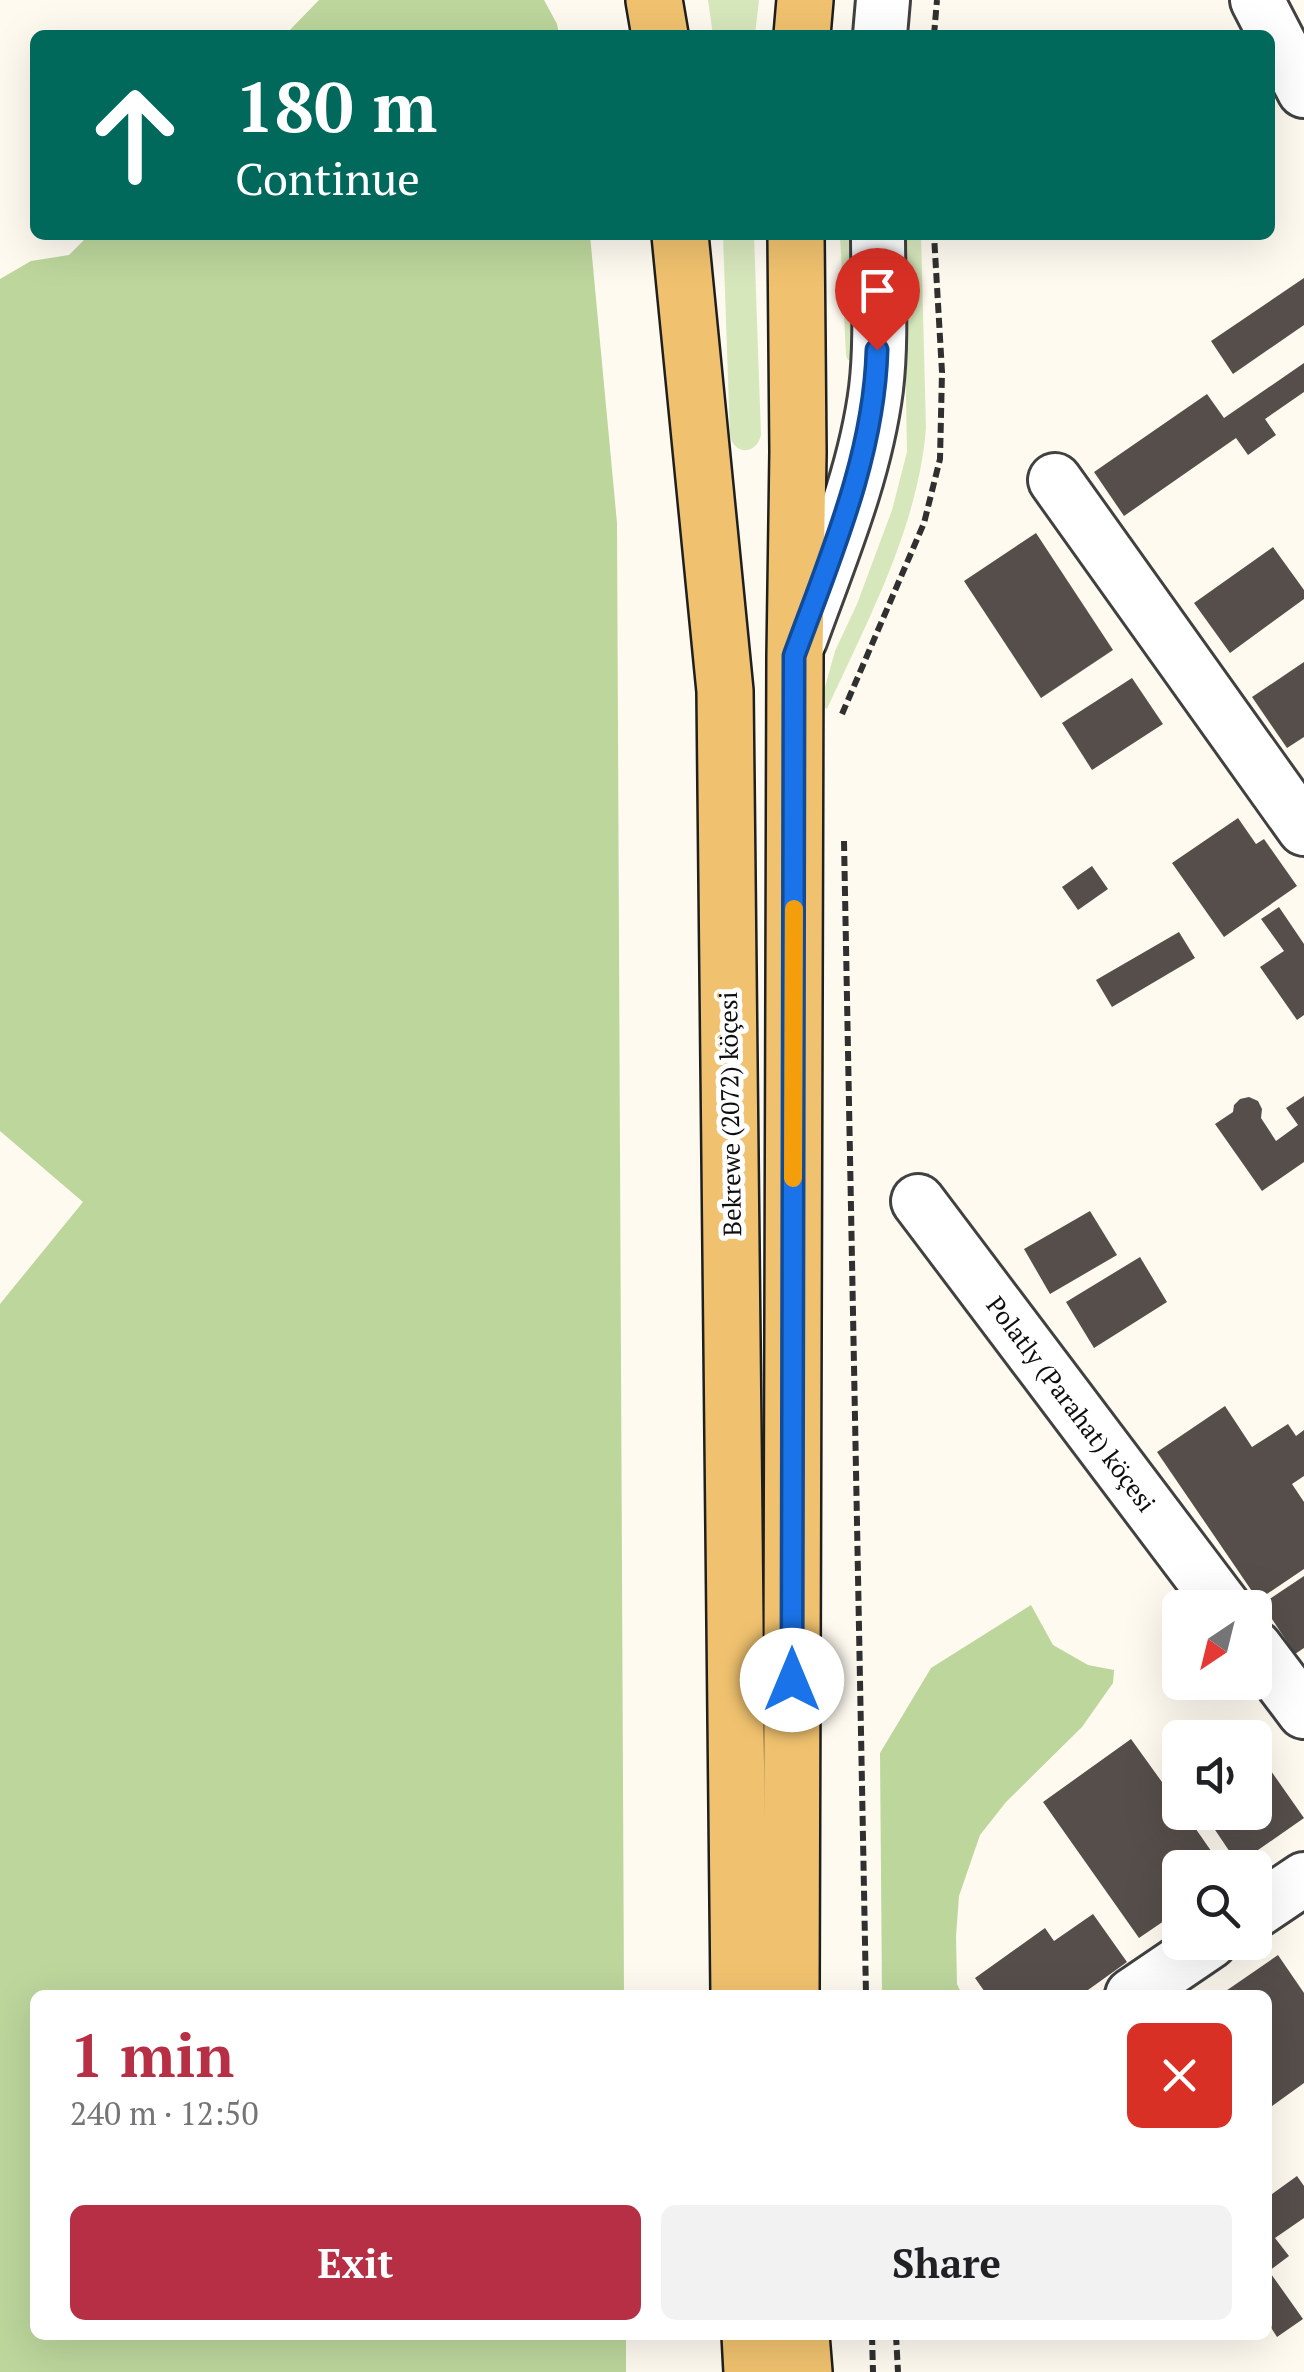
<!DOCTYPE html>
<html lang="en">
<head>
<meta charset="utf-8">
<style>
	body { margin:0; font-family:"PT Serif",serif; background:#f2f2f2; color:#202124; height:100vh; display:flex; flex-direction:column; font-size:38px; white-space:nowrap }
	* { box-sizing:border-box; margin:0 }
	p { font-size:32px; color:#757577 }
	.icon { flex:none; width:55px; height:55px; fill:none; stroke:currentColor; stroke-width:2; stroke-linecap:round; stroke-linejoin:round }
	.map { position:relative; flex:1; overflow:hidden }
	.sheet { position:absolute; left:30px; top:1990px; width:1242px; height:350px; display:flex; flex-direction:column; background:#fff; border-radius:15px; box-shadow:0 10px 40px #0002 }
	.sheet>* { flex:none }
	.hud { position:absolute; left:30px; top:30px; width:1245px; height:210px; border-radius:15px; box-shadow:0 10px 40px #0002; background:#00695c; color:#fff; overflow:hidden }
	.needle { width:65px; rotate:215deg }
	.fabs { position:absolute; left:1162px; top:1590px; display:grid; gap:20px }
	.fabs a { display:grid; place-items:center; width:110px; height:110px; border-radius:15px; background:#fff; box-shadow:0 10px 40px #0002; font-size:50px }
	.pin { position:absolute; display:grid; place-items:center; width:85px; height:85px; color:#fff; margin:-102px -42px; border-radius:50% 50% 50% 0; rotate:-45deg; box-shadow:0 0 10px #0007 }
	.pin .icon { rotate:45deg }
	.me { position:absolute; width:110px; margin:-55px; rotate:0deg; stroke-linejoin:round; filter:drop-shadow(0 0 8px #0008) }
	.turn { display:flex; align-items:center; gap:35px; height:210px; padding:0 40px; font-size:45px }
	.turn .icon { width:130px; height:130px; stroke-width:2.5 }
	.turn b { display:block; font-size:70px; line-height:85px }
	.round { display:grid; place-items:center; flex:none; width:105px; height:105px; border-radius:15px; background:#f2f2f2 }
	.overview { display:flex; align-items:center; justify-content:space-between; height:170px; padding:0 40px }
	h1 { font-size:60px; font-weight:800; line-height:75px; color:#b62f44 }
	.cta { display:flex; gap:20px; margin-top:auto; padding:20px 40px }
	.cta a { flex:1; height:115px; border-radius:15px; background:#b62f44; color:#fff; font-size:40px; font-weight:800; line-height:115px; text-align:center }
	.cta a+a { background:#f2f2f2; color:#202124 }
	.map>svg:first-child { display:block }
	.green { fill:#d7e7bc }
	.forest { fill:#bcd69c }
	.building { fill:#564e4b }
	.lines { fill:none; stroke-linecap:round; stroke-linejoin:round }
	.minor-casing { stroke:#414141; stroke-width:58 }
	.major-casing { stroke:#1f1f1f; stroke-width:60 }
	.path { stroke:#303030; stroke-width:6; stroke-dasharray:10 5; stroke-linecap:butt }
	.minor { stroke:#fff; stroke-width:52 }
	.major { stroke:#f0c26f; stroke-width:55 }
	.route-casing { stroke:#114b97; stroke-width:25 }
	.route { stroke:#1a73e8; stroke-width:18 }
	.slow { stroke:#f59e0b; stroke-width:18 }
	.labels { text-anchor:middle; stroke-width:10; stroke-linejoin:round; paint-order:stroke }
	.street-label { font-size:25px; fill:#0e0e0e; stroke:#fff }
</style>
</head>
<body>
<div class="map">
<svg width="1304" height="2372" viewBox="0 0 1304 2372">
	<rect width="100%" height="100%" fill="#fefaf0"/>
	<g class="green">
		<path d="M708 0H759L755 35H713Z"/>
		<path d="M723 235H754L761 435C757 454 735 456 730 436Z"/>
		<path d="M840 235H850L854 356 852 360H848L846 356Z"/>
		<path d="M903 235H921L926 428C918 527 868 620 827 709L820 705 835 651 857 604 892 510 907 452Z"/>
	</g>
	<g class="forest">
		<path d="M319 0H544L557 24 559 35H285Z"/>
		<path d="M89 235H590L617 523 624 1995H35V2335H626V2372H0V1304L83 1202 0 1131V279L31 261 69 255Z"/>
		<path d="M1031 1605 1053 1645 1088 1665 1114 1670 1113 1683 1082 1727 1006 1802 980 1835 959 1896 956 1936 957 1984 962 1995H882L880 1753 931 1668Z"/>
	</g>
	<g class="building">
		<path d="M1304 278V325L1233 374 1211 341Z"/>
		<path d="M1304 363V392L1265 419 1276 435 1248 455 1236 438 1124 516 1094 472 1207 394 1224 418Z"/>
		<path d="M1036 533 1113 650 1041 698 964 581Z"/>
		<path d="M1273 547 1304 590V599L1230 653 1194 603Z"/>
		<path d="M1304 662V737L1287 748 1252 697Z"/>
		<path d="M1132 678 1163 724 1092 770 1062 723Z"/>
		<path d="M1238 818 1256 844 1264 839 1297 886 1224 937 1172 863Z"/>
		<path d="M1092 866 1108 889 1078 910 1062 887Z"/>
		<path d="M1279 907 1304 944V1015L1297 1020 1260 967 1284 951 1261 919Z"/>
		<path d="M1179 932 1195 958 1112 1007 1096 980Z"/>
		<path d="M1304 1096V1162L1262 1191 1215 1124 1233 1112 1234 1105 1240 1099 1249 1097 1258 1101 1262 1109 1261 1118 1276 1141 1298 1125 1286 1108Z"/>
		<path d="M1090 1211 1117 1255 1050 1294 1024 1249Z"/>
		<path d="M1140 1257 1167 1302 1094 1348 1066 1302Z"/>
		<path d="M1225 1406 1252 1447 1288 1424 1296 1436 1304 1430V1476L1292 1484 1304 1502V1569L1258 1600 1157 1452Z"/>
		<path d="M1304 1576V1648L1295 1654 1262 1604Z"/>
		<path d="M1131 1739 1180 1807V1812H1184L1223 1868H1180V1910L1139 1938 1043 1802Z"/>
		<path d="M1255 1748 1304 1818 1238 1864 1203 1812H1255Z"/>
		<path d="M1093 1914 1127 1962 1081 1995H987L975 1978 1045 1928 1054 1941Z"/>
		<path d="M1278 1955 1304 1993V2083L1268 2109V1995H1220Z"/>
		<path d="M1297 2176 1304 2186V2218L1275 2238 1289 2256 1269 2271 1303 2319 1277 2337 1268 2323V2197Z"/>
	</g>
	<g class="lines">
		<g class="minor-casing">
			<g id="minor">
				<path d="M1257 0 1304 91"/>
				<path d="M880 35 883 0"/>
				<path d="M1055 480 1304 829"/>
				<path d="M800 640C829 559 865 476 876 389 882 339 878 286 878 235"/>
				<path d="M918 1201 1225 1608"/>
				<path d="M1255 1647 1304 1712"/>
				<path d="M1255 1912 1304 1879"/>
				<path d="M1132 1995 1210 1942"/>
			</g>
		</g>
		<g class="major-casing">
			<g id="major">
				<path d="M654 0 660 35"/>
				<path d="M802 35 805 0"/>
				<path d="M680 235 725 691 739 1995"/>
				<path d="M791 1995 795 656 798 452 796 235"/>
				<path d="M750 2335 752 2372"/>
				<path d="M801 2335 804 2372"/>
			</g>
		</g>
		<g class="path">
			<path d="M934 35 937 0"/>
			<path d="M842 714 924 523 940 459 942 372 934 235"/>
			<path d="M844 841 866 1995"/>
			<path d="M872 2335 873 2372"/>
			<path d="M896 2335 898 2372"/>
		</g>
		<use href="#minor" class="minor"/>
		<use href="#major" class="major"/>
	</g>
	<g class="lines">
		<g class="route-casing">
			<path id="route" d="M792 1680 794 656C830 557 874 457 877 350"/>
		</g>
		<use href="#route" class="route"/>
		<path class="slow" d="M793 1178 794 909"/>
	</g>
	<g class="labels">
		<g class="street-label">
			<text transform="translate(730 1114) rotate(-91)" y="9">Bekrewe (2072) köçesi</text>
			<text transform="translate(1071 1404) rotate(53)" y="9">Polatly (Parahat) köçesi</text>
		</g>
	</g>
</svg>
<div class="fabs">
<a><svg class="needle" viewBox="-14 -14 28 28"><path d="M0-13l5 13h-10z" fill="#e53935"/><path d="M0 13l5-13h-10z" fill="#757577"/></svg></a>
<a><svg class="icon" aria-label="sound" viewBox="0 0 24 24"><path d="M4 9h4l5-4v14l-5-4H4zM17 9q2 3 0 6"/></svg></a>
<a><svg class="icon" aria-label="search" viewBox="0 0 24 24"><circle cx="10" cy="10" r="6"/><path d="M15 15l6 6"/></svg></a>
</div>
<div class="pin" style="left:877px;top:350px;background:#d93025"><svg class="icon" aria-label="arrive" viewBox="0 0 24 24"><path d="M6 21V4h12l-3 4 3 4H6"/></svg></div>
<svg class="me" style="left:792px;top:1680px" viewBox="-20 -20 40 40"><circle r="19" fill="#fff"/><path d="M0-13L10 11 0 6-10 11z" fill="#1a73e8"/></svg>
<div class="hud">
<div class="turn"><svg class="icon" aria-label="ahead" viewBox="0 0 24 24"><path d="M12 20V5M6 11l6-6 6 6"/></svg><div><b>180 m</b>Continue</div></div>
</div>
<section class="sheet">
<div class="overview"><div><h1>1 min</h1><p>240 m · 12:50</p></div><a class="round" style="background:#d93025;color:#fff"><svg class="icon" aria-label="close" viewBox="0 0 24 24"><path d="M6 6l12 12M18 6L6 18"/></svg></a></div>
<div class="cta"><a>Exit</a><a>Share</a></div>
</section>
</div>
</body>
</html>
